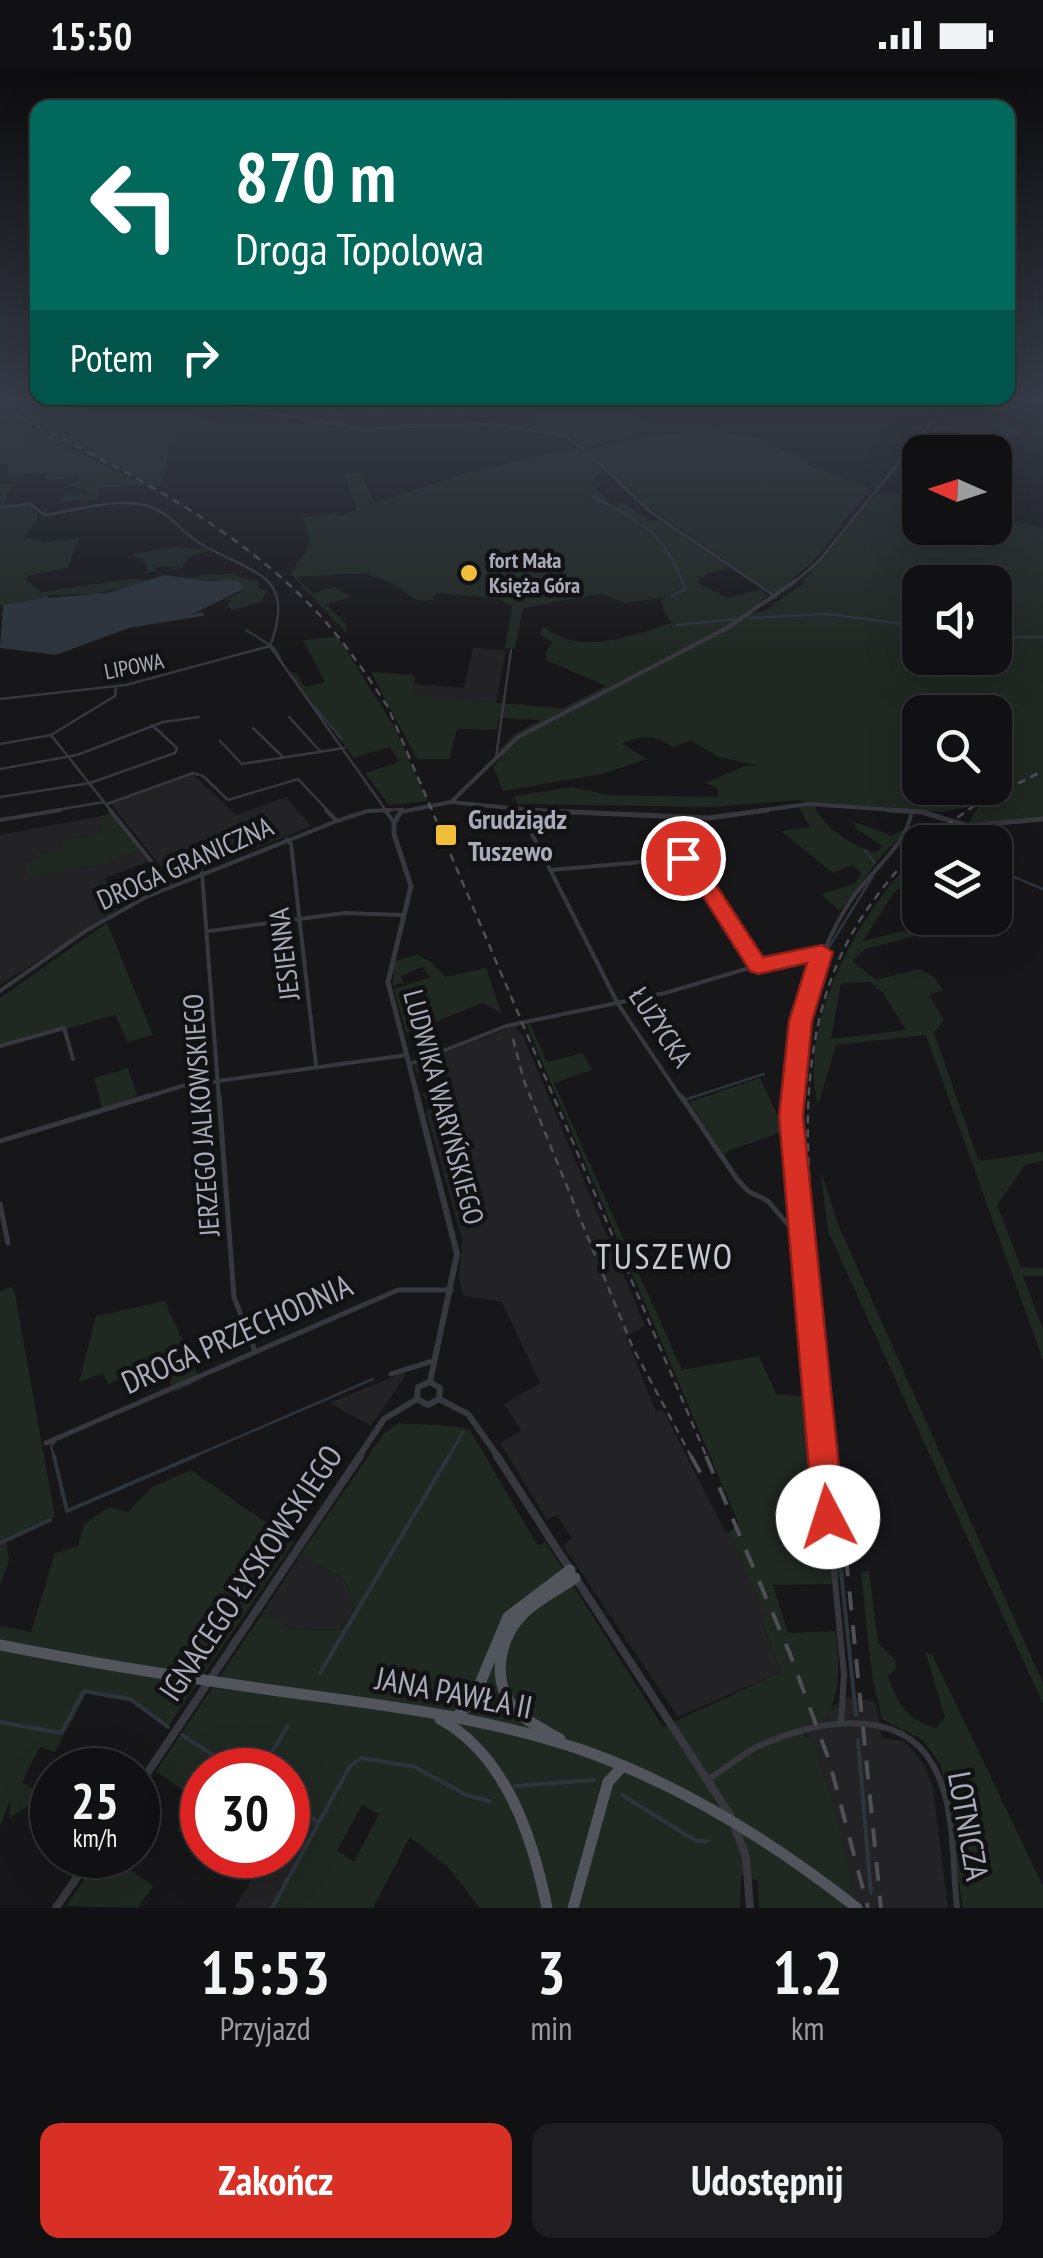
<!DOCTYPE html>
<html lang="pl">
<head>
<meta charset="utf-8">
<style>
	body { margin:0; font-family:"PT Sans Narrow",sans-serif; background:#1e1e20; color:#f1f3f6; height:100vh; display:flex; flex-direction:column; font-size:38px; white-space:nowrap }
	* { box-sizing:border-box; margin:0 }
	p { font-size:32px; color:#9c9d9f }
	.icon { flex:none; width:55px; height:55px; fill:none; stroke:currentColor; stroke-width:2; stroke-linecap:round; stroke-linejoin:round }
	.map { position:relative; height:1838px; overflow:hidden }
	.side { display:flex; flex-direction:column; background:#111012; flex:1 }
	.side>* { flex:none }
	.top-card { position:absolute; left:30px; top:30px; width:985px; height:305px; border-radius:20px; box-shadow:0 10px 40px #0002,0 0 0 2px #303032; background:#00695c; color:#fff; overflow:hidden }
	.needle { width:65px; rotate:273deg }
	.tools { position:absolute; left:902px; top:365px; display:grid; gap:20px }
	.tools a { display:grid; place-items:center; width:110px; height:110px; border-radius:20px; background:#111012; box-shadow:0 10px 40px #0002,0 0 0 2px #303032; font-size:50px }
	.speed { position:absolute; left:30px; top:1678px; display:flex; gap:20px; font-size:50px; font-weight:700; text-align:center }
	.speed>* { display:grid; place-content:center; width:130px; height:130px; border-radius:50%; background:#111012; box-shadow:0 10px 40px #0002,0 0 0 2px #303032; line-height:1 }
	.speed small { font-size:25px; font-weight:400 }
	.speed .limit { border:15px solid #d22; background:#fff; color:#111 }
	.pin { position:absolute; display:grid; place-items:center; width:85px; height:85px; color:#fff; margin:-42px; border:5px solid #fff; border-radius:50%; box-shadow:0 2px 10px #0007 }
	.me { position:absolute; width:110px; margin:-55px; rotate:355deg; stroke-linejoin:round; filter:drop-shadow(0 0 8px #0008) }
	.turn { display:flex; align-items:center; gap:35px; height:210px; padding:0 40px; font-size:45px }
	.turn .icon { width:130px; height:130px; stroke-width:2.5 }
	.turn b { display:block; font-size:70px; line-height:85px }
	.then { display:flex; align-items:center; height:95px; padding:0 40px; background:#0003; gap:20px; font-size:38px }
	.eta { display:flex; justify-content:space-evenly; align-items:center; height:170px; text-align:center }
	.eta b { font-size:60px; font-weight:800; line-height:70px }
	.button { display:flex; gap:20px; margin-top:auto; padding:20px 40px }
	.button a { flex:1; height:115px; border-radius:20px; background:#d93025; color:#fff; font-size:40px; font-weight:800; line-height:115px; text-align:center }
	.button a+a { background:#1e1e20; color:#f1f3f6 }
	.status { display:flex; justify-content:space-between; align-items:center; height:70px; padding:0 50px; background:#111012; direction:ltr }
	.status svg { height:28px; fill:currentColor }
	.map>svg:first-child { display:block }
	.built { fill:#232225 }
	.green { fill:#202822; fill-rule:evenodd }
	.water { fill:#2d343c }
	.lines { fill:none; stroke-linecap:round; stroke-linejoin:round }
	.stream-far1 { stroke:#2d343c; stroke-width:2.5 }
	.stream { stroke:#2d343c; stroke-width:4 }
	.minor-far3 { stroke:#37383d; stroke-width:2.5 }
	.minor-far2 { stroke:#37383d; stroke-width:4 }
	.minor-far1 { stroke:#37383d; stroke-width:5 }
	.minor { stroke:#37383d; stroke-width:6 }
	.tertiary-far4 { stroke:#37383d; stroke-width:2.5 }
	.tertiary-far3 { stroke:#37383d; stroke-width:4 }
	.tertiary-far2 { stroke:#37383d; stroke-width:5 }
	.tertiary-far1 { stroke:#37383d; stroke-width:6 }
	.tertiary { stroke:#37383d; stroke-width:8 }
	.primary { stroke:#53555c; stroke-width:11 }
	.rail-far1 { stroke:#4e5056; stroke-width:2.5; stroke-dasharray:8 6; stroke-linecap:butt }
	.rail { stroke:#4e5056; stroke-width:4; stroke-dasharray:19 15; stroke-linecap:butt }
	.route { fill:#d93025; stroke:#8d1f18; stroke-width:2.5 }
	.poi-dot { fill:#f0be37; stroke:#121113; stroke-width:4 }
	.labels { text-anchor:middle; stroke-width:9; stroke-linejoin:round; paint-order:stroke }
	.far-poi-label { font-size:22px; font-weight:bold; fill:#a9acb8; stroke:#121113; text-anchor:start }
	.far-street-label { font-size:22px; fill:#a9acb8; stroke:#121113 }
	.poi-label { font-size:28px; font-weight:bold; fill:#a9acb8; stroke:#121113; text-anchor:start }
	.street-label { font-size:28px; fill:#a9acb8; stroke:#121113 }
	.near-street-label { font-size:32px; fill:#a9acb8; stroke:#121113 }
	.near-neighbourhood-label { font-size:35px; letter-spacing:2.5px; fill:#caccd4; stroke:#121113 }
</style>
</head>
<body>
<div class="status"><b>15:50</b><svg viewBox="0 0 49 12"><path d="M0 12V9h3v3zM5 12V6h3v6zM10 12V3h3v9zM15 12V0h3v12zM26 1h20v11H26zM47 4h2v5h-2z"/></svg></div>
<div class="map">
<svg width="1043" height="1838" viewBox="0 0 1043 1838">
	<rect width="100%" height="100%" fill="#171618"/>
	<g class="built">
		<path d="M963 347 1020 357 1022 359 1012 372 931 357Z"/>
		<path d="M473 578 506 580 496 633 412 626 413 614 464 618Z"/>
		<path d="M193 704 236 745 286 727 311 756 179 810H172L111 734Z"/>
		<path d="M111 744 148 792 104 808 123 836 0 915V765Z"/>
		<path d="M514 956 523 966 645 1256 626 1266 656 1342 663 1340 726 1463H731L767 1548 761 1551 781 1602 678 1647 563 1475 572 1469 557 1445 547 1450 500 1373 521 1361 504 1334 540 1313 502 1232 464 1226 459 1210 462 1169 426 1041 430 1037 422 1024 428 1022 422 1002 416 1003 414 995Z"/>
		<path d="M403 1303 406 1305 371 1356 329 1333Z"/>
		<path d="M301 1484 344 1509 355 1536 340 1560 292 1559 272 1546 260 1547Z"/>
		<path d="M850 1627 876 1632 882 1668 904 1671 924 1694 933 1718 948 1838H837L809 1670 801 1653Z"/>
		<path d="M288 1739 314 1757 269 1838H235L251 1809 215 1785H288Z"/>
	</g>
	<g class="green">
		<path d="M0 331H120L126 337 132 331H161L162 336 191 340 189 345 215 349 213 361 179 363 170 374 162 413 153 416 0 335Z"/>
		<path d="M319 331H524C468 349 401 347 344 340L345 356 333 353 331 342H320Z"/>
		<path d="M537 331H616L601 336 630 342 657 360 584 377 562 364 535 358Z"/>
		<path d="M0 340 64 372 59 373 145 415 99 418 98 429 60 432V426L87 423V420L67 415 80 410 76 407 46 411V404L7 405 8 395H0V356L5 353 0 350Z"/>
		<path d="M719 360 755 367 806 390 809 396 870 418 813 492 774 524 645 435 587 379 664 363Z"/>
		<path d="M580 377 602 400 591 413 612 435 622 433 651 451 661 450 730 498 709 503 697 512 727 528 762 519 766 526 748 544 766 540 805 512 803 510 877 424 920 423V458H995V448L1043 458V748L967 755 979 735 943 742 815 735 799 730 712 737 518 734 514 726 573 717 608 725 719 727 717 718 705 713 745 696H761L719 687 690 670 673 678C657 664 640 665 622 674L647 689 602 704 503 721 493 697 502 686 499 680 515 664 540 650 499 648 496 660 457 659 449 689H417L371 602 415 605 413 626 563 638 606 616 546 590V581L553 572 540 564 543 556C581 588 630 565 672 553L664 543 661 528 625 533 601 524 523 538 515 579 505 578 512 536 498 529 441 523 433 526 434 530 418 531 393 514 366 503 297 507 313 524 334 517 351 527 326 534 346 554V563L291 504C306 475 316 485 303 448L337 443 339 447 357 439 344 405 361 403 375 433 476 400ZM920 512H995V588H920ZM920 642H995V718H920Z"/>
		<path d="M11 414 2 438 32 435 38 447 25 467 43 472 80 468 67 498 28 506 26 510 42 522 129 509 154 510 95 524 44 525V528L0 536V415Z"/>
		<path d="M174 477 211 480 189 487 182 498 166 500 181 496 156 497V501L144 503 148 498 142 489 130 485Z"/>
		<path d="M232 504 259 512 258 518 267 521 261 532 232 540 227 535 231 530H225L244 520 238 511 191 509 202 505Z"/>
		<path d="M338 567 395 658 427 731 389 735 365 703 399 692 390 677 354 688 289 603 295 602 305 617 325 612 303 570Z"/>
		<path d="M808 736 815 737C823 757 855 779 877 782L882 776 855 758V752L892 766 900 760 905 762 883 784 840 841 821 824 854 814 862 803 852 795 833 803 781 761 810 757 799 737Z"/>
		<path d="M111 744 139 779 102 794 26 808V793L37 791V784L63 779V771L101 763V746Z"/>
		<path d="M920 783V797L893 824 863 871 957 848H984L865 879 852 891 876 910 919 899 934 907 943 920 929 925 944 950 934 963 979 1091 1043 1082V1091L1025 1095 997 1135 1021 1197 1043 1198V1206H1023L1043 1259V1290L926 965 836 975 818 1035C796 954 862 836 920 783ZM870 912 883 923 906 960 831 969 841 913Z"/>
		<path d="M107 853 153 965 128 972 115 945 0 978V928Z"/>
		<path d="M417 885 431 892 445 907 486 898 501 943 483 933 406 963 394 919 431 907 422 897 401 906 403 913 393 916 394 891Z"/>
		<path d="M530 954 547 992 583 983 592 1000 554 1013 682 1300 759 1286 776 1324 829 1328 845 1510 832 1505V1514L773 1515 788 1563 836 1561C839 1593 842 1623 824 1651L804 1655 805 1667 812 1669 833 1733 857 1838H759L758 1811 741 1805 740 1838H480L448 1797 410 1767 373 1838H269L314 1757 288 1739V1700H202V1769L199 1774 177 1760 196 1730 156 1701 260 1547 272 1546 292 1559 341 1560 355 1536 344 1509 301 1484 384 1363 399 1353C415 1355 460 1354 470 1360L538 1476 545 1471 663 1657 781 1602 761 1550 766 1548 731 1463 727 1464 739 1454 542 992 527 955ZM362 1735 379 1744 354 1792 337 1780Z"/>
		<path d="M128 998 137 1026 102 1038 94 1008Z"/>
		<path d="M760 1008 785 1061 728 1081 725 1086 689 1032Z"/>
		<path d="M820 1098 838 1154 1043 1613V1634L828 1161Z"/>
		<path d="M10 1217 14 1219 55 1447 6 1468 9 1490 0 1516V1221Z"/>
		<path d="M165 1231 200 1310 175 1322 161 1294 108 1314 103 1303 79 1312 96 1246Z"/>
		<path d="M191 1400 294 1472 167 1658 131 1632 86 1624 55 1682 40 1677 22 1712 52 1732V1740L27 1736 9 1749 11 1728 0 1757V1556L31 1562 55 1483 78 1476 84 1454 109 1437 128 1442 152 1417Z"/>
		<path d="M869 1501 878 1573 896 1591 895 1600 888 1606C898 1634 906 1649 936 1658L945 1647 925 1581 933 1586 1043 1816V1838H963L941 1695 923 1670 882 1649 872 1606 861 1503Z"/>
		<path d="M101 1785H111L153 1816 138 1838 66 1836Z"/>
	</g>
	<path class="water" d="M165 505 207 511 237 510 245 518 191 545 202 542 205 545 202 546 129 558 56 585 0 578 3 535 43 528 46 524 48 528 107 523Z"/>
	<g class="lines">
		<g class="stream-far1">
			<path d="M592 426C642 453 666 463 685 519L672 526"/>
			<path d="M749 548 826 544 920 556"/>
			<path d="M677 555 735 549"/>
			<path d="M246 560 268 574"/>
			<path d="M995 567H1043"/>
			<path d="M273 577 280 588"/>
			<path d="M313 635 342 669"/>
			<path d="M865 780 874 792"/>
			<path d="M995 799 1043 819"/>
			<path d="M829 877 873 806"/>
			<path d="M825 887 800 981 796 1051 830 1388"/>
			<path d="M687 1029 764 1004"/>
			<path d="M54 1388 51 1375 55 1373"/>
			<path d="M190 1388 373 1309"/>
			<path d="M448 1388 463 1362"/>
		</g>
		<g class="stream">
			<path d="M54 1386 67 1441 195 1386"/>
			<path d="M829 1386 831 1403"/>
			<path d="M832 1414 856 1645"/>
			<path d="M0 1473 50 1450"/>
			<path d="M320 1603 449 1386"/>
			<path d="M0 1652 61 1663 84 1621 130 1629 168 1657"/>
			<path d="M182 1665 236 1700"/>
			<path d="M858 1670 871 1823"/>
			<path d="M261 1700 288 1656"/>
			<path d="M515 1716 594 1710"/>
			<path d="M622 1725 696 1771H707"/>
			<path d="M288 1733 318 1752"/>
			<path d="M272 1838 350 1696 361 1688 415 1697 466 1725 490 1731"/>
		</g>
		<g class="minor-far3">
			<path d="M200 331 363 359 488 354 563 365 583 378 648 440 776 527"/>
			<path d="M0 349 13 346"/>
			<path d="M0 437 31 434 44 445C77 441 110 428 144 435 168 440 181 462 201 474 252 504 298 503 270 576"/>
			<path d="M270 576 387 742"/>
			<path d="M0 629 126 615 270 576"/>
			<path d="M289 647 320 681"/>
			<path d="M253 658 282 686"/>
			<path d="M51 665 112 742"/>
			<path d="M220 671 242 694 344 678"/>
			<path d="M0 674 51 665 115 626 116 617"/>
			<path d="M496 688 511 580"/>
			<path d="M0 699 77 685 163 652 199 647"/>
			<path d="M0 727 90 713 175 683 177 678 152 655"/>
			<path d="M107 734 193 703 203 706 228 730 298 709 329 742"/>
			<path d="M45 742 104 732"/>
			<path d="M363 742 402 739"/>
		</g>
		<g class="minor-far2">
			<path d="M110 740 171 816"/>
			<path d="M326 740 337 751"/>
			<path d="M385 740 393 751"/>
			<path d="M520 740 618 934 682 1029"/>
			<path d="M0 750 60 740"/>
			<path d="M287 769 291 774 316 995"/>
			<path d="M551 800 687 788 758 896"/>
			<path d="M202 803 219 1029"/>
			<path d="M209 861 344 843 403 845"/>
			<path d="M0 921 87 860 146 827 337 751 367 741 390 740"/>
			<path d="M0 976 64 958 73 989"/>
			<path d="M410 994 506 956 665 923 776 890 822 882"/>
			<path d="M140 1029 182 1016 407 985"/>
			<path d="M793 1029C795 960 813 888 851 830 870 801 906 777 912 741"/>
		</g>
		<g class="minor-far1">
			<path d="M219 1026 234 1227 255 1281"/>
			<path d="M681 1026 737 1109 748 1121 768 1131 802 1171"/>
			<path d="M793 1026V1083L823 1388"/>
			<path d="M0 1071 149 1026"/>
			<path d="M0 1134 8 1173"/>
			<path d="M391 1304 433 1291"/>
			<path d="M46 1373 398 1220H451"/>
		</g>
		<g class="minor">
			<path d="M823 1386 844 1605 841 1653"/>
			<path d="M709 1709C724 1699 738 1688 753 1679 806 1652 898 1632 933 1695 956 1736 952 1793 957 1838"/>
		</g>
		<path class="tertiary-far4" d="M792 514 818 492 949 331"/>
		<g class="tertiary-far3">
			<path d="M451 732 518 667 727 558 795 511"/>
			<path d="M400 742 451 732 551 742"/>
			<path d="M750 742 808 734 923 742"/>
		</g>
		<g class="tertiary-far2">
			<path d="M402 740 394 753V764L411 816 388 912 418 1029"/>
			<path d="M524 740 709 748 768 740"/>
			<path d="M889 740 922 742 968 756 1043 749"/>
		</g>
		<g class="tertiary-far1">
			<path d="M417 1026 457 1184 430 1312"/>
			<path d="M430 1312 440 1318 439 1329"/>
			<path d="M417 1329 428 1335 439 1329"/>
			<path d="M417 1329 418 1317 430 1312"/>
			<path d="M439 1329 468 1344 499 1388"/>
			<path d="M358 1388 384 1349 417 1329"/>
		</g>
		<g class="tertiary">
			<path d="M497 1386 569 1498"/>
			<path d="M575 1507 730 1745"/>
			<path d="M138 1717 360 1386"/>
			<path d="M734 1755 746 1787 750 1838"/>
			<path d="M56 1838 92 1785"/>
		</g>
		<g class="primary">
			<path d="M0 1575C99 1595 199 1610 300 1624 399 1637 501 1650 596 1685 692 1721 777 1775 857 1838"/>
			<path d="M456 1647 473 1630 508 1547 570 1500"/>
			<path d="M440 1649C507 1686 533 1769 547 1838"/>
			<path d="M560 1669C545 1660 526 1652 514 1638 491 1610 499 1568 523 1544 538 1529 558 1520 575 1508"/>
			<path d="M573 1838 608 1712 623 1696"/>
		</g>
		<g class="rail-far1">
			<path d="M0 337C108 393 223 446 309 534 340 565 364 601 388 637L707 1388"/>
			<path d="M923 772 978 733 1043 701"/>
			<path d="M513 969 524 1011 633 1278 692 1388"/>
			<path d="M836 1388C830 1325 824 1262 817 1199 807 1096 796 990 838 892 857 847 887 811 920 775"/>
		</g>
		<g class="rail">
			<path d="M691 1386 701 1404"/>
			<path d="M706 1386 790 1584 829 1690 868 1838"/>
			<path d="M836 1386 881 1838"/>
		</g>
	</g>
	<linearGradient id="sky" x2="0" y2="1"><stop stop-color="#0d0c0d"/><stop offset="0.56" stop-color="#363c48"/><stop offset="1" stop-color="#363c48" stop-opacity="0"/></linearGradient>
	<rect width="1043" height="588" fill="url(#sky)"/>
	<path class="route" d="M683 782 698 787 763 887 822 875 833 882 812 951 803 1046 844 1447 840 1458 828 1463 817 1458 813 1447 779 1046 789 951 807 893 758 904 750 901 684 796 673 788Z"/>
	<g class="poi-dot">
		<circle cx="469" cy="503" r="10"/>
		<rect x="434" y="753" width="24" height="24" rx="5"/>
	</g>
	<g class="labels">
		<g class="far-poi-label">
			<text x="489" y="498">fort Mała<tspan x="489" dy="25">Księża Góra</tspan></text>
		</g>
		<g class="far-street-label">
			<text transform="translate(134 596) rotate(-11)" y="8">LIPOWA</text>
		</g>
		<g class="poi-label">
			<text x="468" y="759">Grudziądz<tspan x="468" dy="32">Tuszewo</tspan></text>
		</g>
		<g class="street-label">
			<text transform="translate(185 793) rotate(-24)" y="10">DROGA GRANICZNA</text>
			<text transform="translate(284 884) rotate(-97)" y="10">JESIENNA</text>
			<text transform="translate(661 957) rotate(56)" y="10">ŁUŻYCKA</text>
			<text transform="translate(444 1037) rotate(75)" y="10">LUDWIKA WARYŃSKIEGO</text>
			<text transform="translate(201 1045) rotate(-94)" y="10">JERZEGO JALKOWSKIEGO</text>
		</g>
		<g class="near-street-label">
			<text transform="translate(237 1264) rotate(-24)" y="11">DROGA PRZECHODNIA</text>
			<text transform="translate(251 1503) rotate(-56)" y="11">IGNACEGO ŁYSKOWSKIEGO</text>
			<text transform="translate(454 1623) rotate(11)" y="11">JANA PAWŁA II</text>
			<text transform="translate(968 1756) rotate(80)" y="11">LOTNICZA</text>
		</g>
		<g class="near-neighbourhood-label">
			<text x="665" y="1199">TUSZEWO</text>
		</g>
	</g>
</svg>
<div class="tools">
<a><svg class="needle" viewBox="-14 -14 28 28"><path d="M0-13l5 13h-10z" fill="#e53935"/><path d="M0 13l5-13h-10z" fill="#9c9d9f"/></svg></a>
<a><svg class="icon" aria-label="sound" viewBox="0 0 24 24"><path d="M4 9h4l5-4v14l-5-4H4zM17 9q2 3 0 6"/></svg></a>
<a><svg class="icon" aria-label="search" viewBox="0 0 24 24"><circle cx="10" cy="10" r="6"/><path d="M15 15l6 6"/></svg></a>
<a><svg class="icon" aria-label="layers" viewBox="0 0 24 24"><path d="M12 4l9 5-9 5-9-5zM3 14l9 5 9-5"/></svg></a>
</div>
<div class="speed"><div>25<small>km/h</small></div><div class="limit">30</div></div>
<div class="pin" style="left:683px;top:788px;background:#d93025"><svg class="icon" aria-label="arrive" viewBox="0 0 24 24"><path d="M6 21V4h12l-3 4 3 4H6"/></svg></div>
<svg class="me" style="left:828px;top:1447px" viewBox="-20 -20 40 40"><circle r="19" fill="#fff"/><path d="M0-13L10 11 0 6-10 11z" fill="#d93025"/></svg>
<div class="top-card">
<div class="turn"><svg class="icon" aria-label="left" viewBox="0 0 24 24"><path d="M17 20v-9H6M10 6l-5 5 5 5"/></svg><div><b>870 m</b>Droga Topolowa</div></div>
<div class="then">Potem<svg class="icon" aria-label="right" viewBox="0 0 24 24"><path d="M7 20v-9h11M14 6l5 5-5 5"/></svg></div>
</div>
</div>
<section class="side">
<div class="eta">
<div><b>15:53</b><p>Przyjazd</p></div>
<div><b>3</b><p>min</p></div>
<div><b>1.2</b><p>km</p></div>
</div>
<div class="button"><a>Zakończ</a><a>Udostępnij</a></div>
</section>
</body>
</html>
